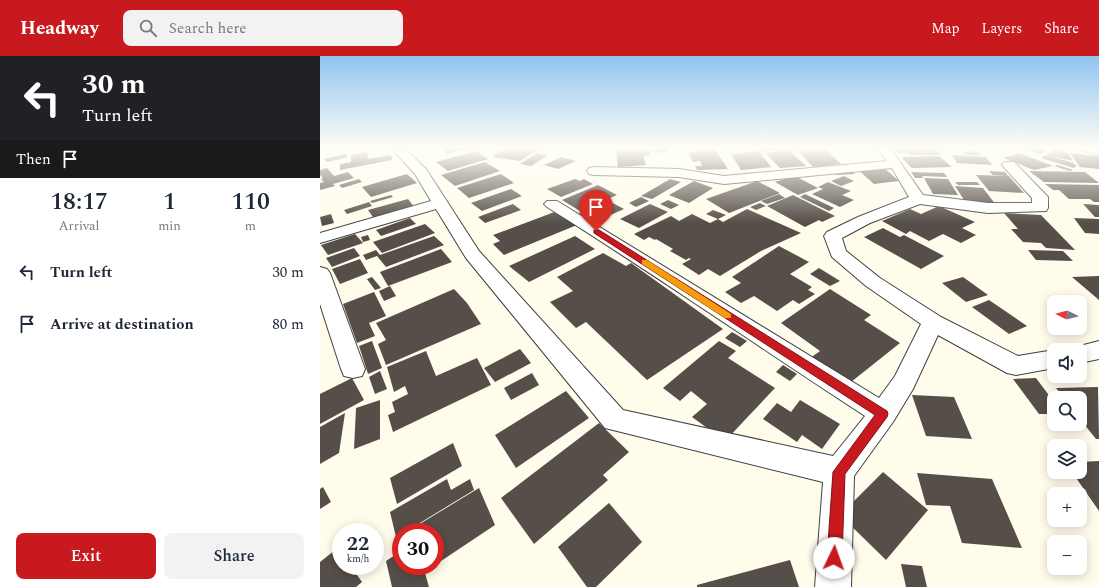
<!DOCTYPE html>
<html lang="en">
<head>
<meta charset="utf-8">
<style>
	body { margin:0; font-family:Spectral,serif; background:#f2f2f3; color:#1f2937; height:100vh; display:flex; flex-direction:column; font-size:15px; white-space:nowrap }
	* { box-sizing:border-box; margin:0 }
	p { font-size:13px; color:#747a83 }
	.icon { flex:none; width:22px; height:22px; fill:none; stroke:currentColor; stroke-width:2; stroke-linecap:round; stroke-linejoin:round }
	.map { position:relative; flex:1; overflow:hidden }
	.details { display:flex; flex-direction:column; background:#fff; width:320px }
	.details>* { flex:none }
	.guide { background:#202124; color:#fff; overflow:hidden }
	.needle { width:26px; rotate:276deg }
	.buttons { position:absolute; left:727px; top:239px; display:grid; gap:8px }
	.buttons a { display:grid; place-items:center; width:40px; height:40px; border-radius:8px; background:#fff; box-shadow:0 2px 10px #0003; font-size:20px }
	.speed { position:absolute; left:12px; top:467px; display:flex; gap:8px; font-size:20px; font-weight:700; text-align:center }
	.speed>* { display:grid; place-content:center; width:52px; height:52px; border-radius:50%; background:#fff; box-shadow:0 2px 10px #0003; line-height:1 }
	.speed small { font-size:10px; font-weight:400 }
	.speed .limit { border:6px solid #d22; background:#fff; color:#111 }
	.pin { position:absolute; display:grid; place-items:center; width:34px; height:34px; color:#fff; margin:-41px -17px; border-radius:50% 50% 50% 0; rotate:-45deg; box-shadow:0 0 4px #0007 }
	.pin .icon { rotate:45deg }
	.me { position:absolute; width:44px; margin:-22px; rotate:3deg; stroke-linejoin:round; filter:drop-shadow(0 0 3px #0008) }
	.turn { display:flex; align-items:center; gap:14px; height:84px; padding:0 16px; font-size:18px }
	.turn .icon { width:52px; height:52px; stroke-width:2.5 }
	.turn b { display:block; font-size:28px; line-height:34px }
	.then { display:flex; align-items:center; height:38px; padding:0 16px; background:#0003; gap:8px; font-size:15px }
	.eta { display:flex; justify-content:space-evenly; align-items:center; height:68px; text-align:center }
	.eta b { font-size:24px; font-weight:600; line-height:28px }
	.cta { display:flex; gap:8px; margin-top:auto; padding:8px 16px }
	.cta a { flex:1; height:46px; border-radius:8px; background:#c8191f; color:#fff; font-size:16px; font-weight:600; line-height:46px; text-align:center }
	.cta a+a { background:#f2f2f3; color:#1f2937 }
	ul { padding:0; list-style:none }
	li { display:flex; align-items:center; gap:12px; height:52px; padding:0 16px }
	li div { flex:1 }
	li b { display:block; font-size:15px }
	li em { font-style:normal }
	header { display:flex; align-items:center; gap:24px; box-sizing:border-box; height:56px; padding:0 20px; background:#c8191f; color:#fff }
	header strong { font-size:19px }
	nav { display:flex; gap:22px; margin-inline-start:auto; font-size:14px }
	.search { width:280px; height:36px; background:#f2f2f3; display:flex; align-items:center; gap:10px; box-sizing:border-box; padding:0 14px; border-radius:8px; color:#747a83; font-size:15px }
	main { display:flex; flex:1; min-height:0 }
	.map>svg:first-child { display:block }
	.building { fill:#564e48 }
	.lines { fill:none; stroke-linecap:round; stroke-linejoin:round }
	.minor-casing { stroke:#404040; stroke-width:2 }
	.minor { fill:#fff; fill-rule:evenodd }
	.route { fill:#c8191f; stroke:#821014 }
	.slow { fill:#f59e0b }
</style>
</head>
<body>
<header>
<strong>Headway</strong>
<div class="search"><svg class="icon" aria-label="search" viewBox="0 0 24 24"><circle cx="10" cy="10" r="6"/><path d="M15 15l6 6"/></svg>Search here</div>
<nav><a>Map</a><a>Layers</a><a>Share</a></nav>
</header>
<main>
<section class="details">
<div class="guide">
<div class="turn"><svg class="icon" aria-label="left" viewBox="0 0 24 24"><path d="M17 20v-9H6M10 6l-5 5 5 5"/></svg><div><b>30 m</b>Turn left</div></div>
<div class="then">Then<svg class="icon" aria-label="arrive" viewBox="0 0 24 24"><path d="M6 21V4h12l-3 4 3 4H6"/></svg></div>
</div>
<div class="eta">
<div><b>18:17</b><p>Arrival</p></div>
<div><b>1</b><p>min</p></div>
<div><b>110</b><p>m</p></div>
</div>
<ul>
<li><svg class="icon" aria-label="left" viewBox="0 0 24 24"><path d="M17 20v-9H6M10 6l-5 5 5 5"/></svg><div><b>Turn left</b></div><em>30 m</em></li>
<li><svg class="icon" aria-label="arrive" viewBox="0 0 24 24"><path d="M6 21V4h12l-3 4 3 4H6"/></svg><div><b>Arrive at destination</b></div><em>80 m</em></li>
</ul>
<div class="cta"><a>Exit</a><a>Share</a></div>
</section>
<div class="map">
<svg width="779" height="531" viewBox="0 0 779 531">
	<rect width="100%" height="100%" fill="#fffcec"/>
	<g class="building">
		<path d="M122 92H148V93L127 98Z"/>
		<path d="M187 92H214L219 93 200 105 172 101Z"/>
		<path d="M348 92 350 95 336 97 335 93Z"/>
		<path d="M394 92 408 113 377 114 375 110H382L380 105 373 106 368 97Z"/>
		<path d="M440 92H465V93L443 96Z"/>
		<path d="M573 92H614L621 99H591L589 97H578Z"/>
		<path d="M701 92H731L720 98Z"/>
		<path d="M322 93V95L330 94 331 99 323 100 326 109 298 111 296 95Z"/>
		<path d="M505 93 521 108 493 111 478 95Z"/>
		<path d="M735 93 748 97 753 105 727 99Z"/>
		<path d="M469 94 486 110 460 112 445 97Z"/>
		<path d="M156 95 168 103 128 115 116 106Z"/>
		<path d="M439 95 451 111 421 114 411 98Z"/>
		<path d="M656 95 661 99H648L643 96Z"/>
		<path d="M47 96 48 103 71 99 72 104 20 114V108L31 106V99Z"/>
		<path d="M217 97 228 99 211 110 200 108Z"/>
		<path d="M699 97 733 110 714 114 683 102Z"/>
		<path d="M750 97 779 100V113L760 111Z"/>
		<path d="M25 98 28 101 7 106 4 103Z"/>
		<path d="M632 99 666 101 672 109 637 107Z"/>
		<path d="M726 99 754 107 753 108 757 109 754 112 721 102Z"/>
		<path d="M619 100 632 111 592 112 581 101Z"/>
		<path d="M241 101 256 105 238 113 224 109Z"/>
		<path d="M165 106 180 115 135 130 121 119Z"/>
		<path d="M738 109 753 114 750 115 734 110Z"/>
		<path d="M563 111 579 125 554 128 538 114Z"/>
		<path d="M7 112 14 120 28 116 34 122 13 128 15 130 0 134V127L4 126 1 123 3 122 0 119V114Z"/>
		<path d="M530 113 535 118 516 119 512 114Z"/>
		<path d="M669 115 685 116 688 120 673 119Z"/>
		<path d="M709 115 765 116 779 127 724 126Z"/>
		<path d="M591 116 624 117 627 121 602 120 603 122H595Z"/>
		<path d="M87 118 97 127 51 141 42 131Z"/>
		<path d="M181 118 194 127 149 142 137 132Z"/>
		<path d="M656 119 689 120 704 137 669 135Z"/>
		<path d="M475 120 498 132 478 139 455 126Z"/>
		<path d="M524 120 534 125 521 130 511 125Z"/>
		<path d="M604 122 628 123 638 139 613 138Z"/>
		<path d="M39 123 42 126 22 132 19 129Z"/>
		<path d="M255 123 260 125 264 123 273 128 241 141 227 133Z"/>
		<path d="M350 123 361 126 332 143 321 140Z"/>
		<path d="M374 125 393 132 369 147 349 139Z"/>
		<path d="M437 125 460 137 409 157 386 143Z"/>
		<path d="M508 126 531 135 522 139 534 144 520 151 492 138 503 133 498 131Z"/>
		<path d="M635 126H657L660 129H638Z"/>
		<path d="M725 128 779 129V146H774L770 143H749L739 134H733Z"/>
		<path d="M278 129 297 139 260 155 242 144Z"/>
		<path d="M635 130 663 132 676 149 646 147Z"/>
		<path d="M191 133 202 140 162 155 151 147Z"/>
		<path d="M459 138 465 142 447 148 441 145Z"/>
		<path d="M485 138 514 152 509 155 480 141Z"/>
		<path d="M71 139 73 141 52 147 50 145Z"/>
		<path d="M473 139 515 160 502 166 499 164 485 171 447 150Z"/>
		<path d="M321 141 329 145 316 151 309 147Z"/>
		<path d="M88 143 95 152 55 164 48 154Z"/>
		<path d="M348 144 359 149 351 153 340 148Z"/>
		<path d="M289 145 304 153 275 166 259 157Z"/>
		<path d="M49 146 52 150 27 158 24 154Z"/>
		<path d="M440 147 446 150 436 154 430 151Z"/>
		<path d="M193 148 201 154 165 167 158 161Z"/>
		<path d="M330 148 348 156 319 172 300 163Z"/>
		<path d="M763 148 779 149V161H775Z"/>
		<path d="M619 150 655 166 642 172 656 179 641 187 623 178 609 185 590 175 586 178 562 165 590 153 601 158Z"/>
		<path d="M427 153 481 177 441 195 400 220 388 213 379 219 362 208 371 203 369 202 366 204 350 195 353 193 336 183 335 184 329 181 324 184 314 178 351 160 359 165 372 158 390 167 398 163 403 166Z"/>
		<path d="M393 154 406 159 398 163 386 158Z"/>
		<path d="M237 155 257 169 184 199 173 188 180 185 173 179Z"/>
		<path d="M684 157 721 159 755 194 726 192 721 187 703 186 691 173H698Z"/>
		<path d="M11 158 14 167 2 170 0 161Z"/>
		<path d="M90 162 96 168 61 180 56 174Z"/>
		<path d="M754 162 779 163V178L765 177Z"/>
		<path d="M105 168 115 177 62 197 53 186Z"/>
		<path d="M563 172 580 181 584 179 624 200 601 213 544 181Z"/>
		<path d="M35 178 43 187 8 199 1 189Z"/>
		<path d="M48 179 50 184 43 186 41 181Z"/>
		<path d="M114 180 124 189 66 211 57 200 46 204 43 199 56 194 60 199Z"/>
		<path d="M255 180 275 193 209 226 189 210Z"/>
		<path d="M459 190 489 206 470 218 492 231 488 234 495 238 479 248 473 244 457 255 434 240 421 247 405 236 421 227 412 221Z"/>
		<path d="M34 192 40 200 12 211 6 202Z"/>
		<path d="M121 193 132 206 68 230 60 216Z"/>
		<path d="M708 194 743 195 753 205 716 204Z"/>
		<path d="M283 197 306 210 311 207 403 273 327 324 266 266 256 272 230 246 253 235 237 221Z"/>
		<path d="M40 203 48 217 20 228 12 213Z"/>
		<path d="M499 212 520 225 510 230 490 218Z"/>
		<path d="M779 220V244L752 221Z"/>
		<path d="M52 221 61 232 55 234 47 223Z"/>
		<path d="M643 221 668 239 646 246 622 227Z"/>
		<path d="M70 230 76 240 64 245 59 235Z"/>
		<path d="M134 233 147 247 161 268 66 309 58 288 66 284 56 267Z"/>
		<path d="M510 233 551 259 544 264 580 287 526 330 489 303 500 295 461 267Z"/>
		<path d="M54 236 66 260 49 267 55 280 37 287 23 248Z"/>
		<path d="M669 244 707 270 689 278 652 251Z"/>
		<path d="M412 276 427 285 420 291 405 282Z"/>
		<path d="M52 285 62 312 48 318 39 290Z"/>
		<path d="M399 285 416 295 408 302 455 332 405 385 372 361 387 348 371 335 360 345 343 332Z"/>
		<path d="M200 293 211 307 175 326 164 312Z"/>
		<path d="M106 295 116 320 157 302 171 329 73 376 68 359 75 356 72 346 88 338 85 330 74 336 67 311Z"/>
		<path d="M463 309 477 318 470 325 456 316Z"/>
		<path d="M60 315 67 333 55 338 49 321Z"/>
		<path d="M212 317 219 329 191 344 184 332Z"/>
		<path d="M32 322 44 344 0 368V338Z"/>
		<path d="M716 322 734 346V358H719L693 323Z"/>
		<path d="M778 331 779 383H776L760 363V342H744L736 332Z"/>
		<path d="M246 335 269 362 196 412 175 379Z"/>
		<path d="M592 339 634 341 652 383 606 380Z"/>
		<path d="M60 344V383L34 393 36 352Z"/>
		<path d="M480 344 520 368 502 393 482 379 477 386 443 363 457 347 471 356Z"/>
		<path d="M25 357 19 397 0 408V371Z"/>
		<path d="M279 367 309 396 283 419 288 424 214 488 181 442Z"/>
		<path d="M133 387 142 410 77 448 70 422Z"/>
		<path d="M779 405V455L752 416H760V406Z"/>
		<path d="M563 416 608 454 566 504 520 459Z"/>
		<path d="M597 417 672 423 702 492 642 487 630 450 606 449Z"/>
		<path d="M127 423 131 434 150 423 154 434 85 476H81V479L76 481 70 456Z"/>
		<path d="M3 431 11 446 0 453V433Z"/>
		<path d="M159 432 175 469 115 509V476H100L98 469Z"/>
		<path d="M289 447 322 486 276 531H267L238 491Z"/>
		<path d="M19 491 21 494V510H31L42 526 36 531H0V506Z"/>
		<path d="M81 495V510H103L109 531H72L66 505Z"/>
		<path d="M470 504 479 531H377V529Z"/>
		<path d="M581 508 602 510 607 531H586Z"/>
	</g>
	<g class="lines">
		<g class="minor-casing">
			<g id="minor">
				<path d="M71 92H84L106 113 159 195 303 354 513 400 545 360C439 291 334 218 227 151L224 148 227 145H237L559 342 575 320 601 268 546 230 512 201 504 180 507 176 538 161 589 141 572 112 404 128 359 121 274 119 269 118 267 115 269 112 274 111 359 113 404 120 567 105 557 92H570L603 139 668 147H712V142L682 109 684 106H694L728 141V152L726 155 668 157 600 148 550 167 522 182 526 195 560 222 621 261 698 300 734 294V312L696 319 687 317 618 279 593 333 573 366 534 420 531 531H495L503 426 285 372 146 202 116 153 0 187V177L111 145 95 118Z"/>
				<path d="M759 92H779V98L761 95Z"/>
				<path d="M0 211 7 213 10 217 45 313 42 320 33 322 24 320 21 313 0 248Z"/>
				<path d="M779 285V303L760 307V294H750L752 292Z"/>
			</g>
		</g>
		<use href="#minor" class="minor"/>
	</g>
	<linearGradient id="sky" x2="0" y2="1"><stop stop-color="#90c4f0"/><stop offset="0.55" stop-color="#fffef6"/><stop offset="1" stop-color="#fffef6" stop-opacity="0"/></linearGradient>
	<rect width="779" height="167" fill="url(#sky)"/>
	<path class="route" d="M274 174H279L567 355 568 358 567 361 525 418 522 502 520 507 514 510 509 507 507 502 513 416 555 359 274 177Z"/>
	<path class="slow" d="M322 204H327L411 258V262H405L322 208Z"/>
</svg>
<div class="buttons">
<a><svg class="needle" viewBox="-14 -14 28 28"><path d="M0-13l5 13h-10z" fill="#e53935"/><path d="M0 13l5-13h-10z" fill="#747a83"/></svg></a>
<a><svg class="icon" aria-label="sound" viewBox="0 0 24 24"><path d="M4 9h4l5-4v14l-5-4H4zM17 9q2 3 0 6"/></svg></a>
<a><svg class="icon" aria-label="search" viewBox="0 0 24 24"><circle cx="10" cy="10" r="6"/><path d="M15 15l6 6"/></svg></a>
<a><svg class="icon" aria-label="layers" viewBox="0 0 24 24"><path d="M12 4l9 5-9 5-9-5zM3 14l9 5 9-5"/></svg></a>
<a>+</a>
<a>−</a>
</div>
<div class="speed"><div>22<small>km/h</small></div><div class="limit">30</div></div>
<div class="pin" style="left:276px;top:175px;background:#d93025"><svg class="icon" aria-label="arrive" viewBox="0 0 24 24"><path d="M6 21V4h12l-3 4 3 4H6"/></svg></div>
<svg class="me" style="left:514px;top:502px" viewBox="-20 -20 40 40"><circle r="19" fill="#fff"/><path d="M0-13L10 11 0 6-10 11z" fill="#c8191f"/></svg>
</div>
</main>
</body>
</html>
